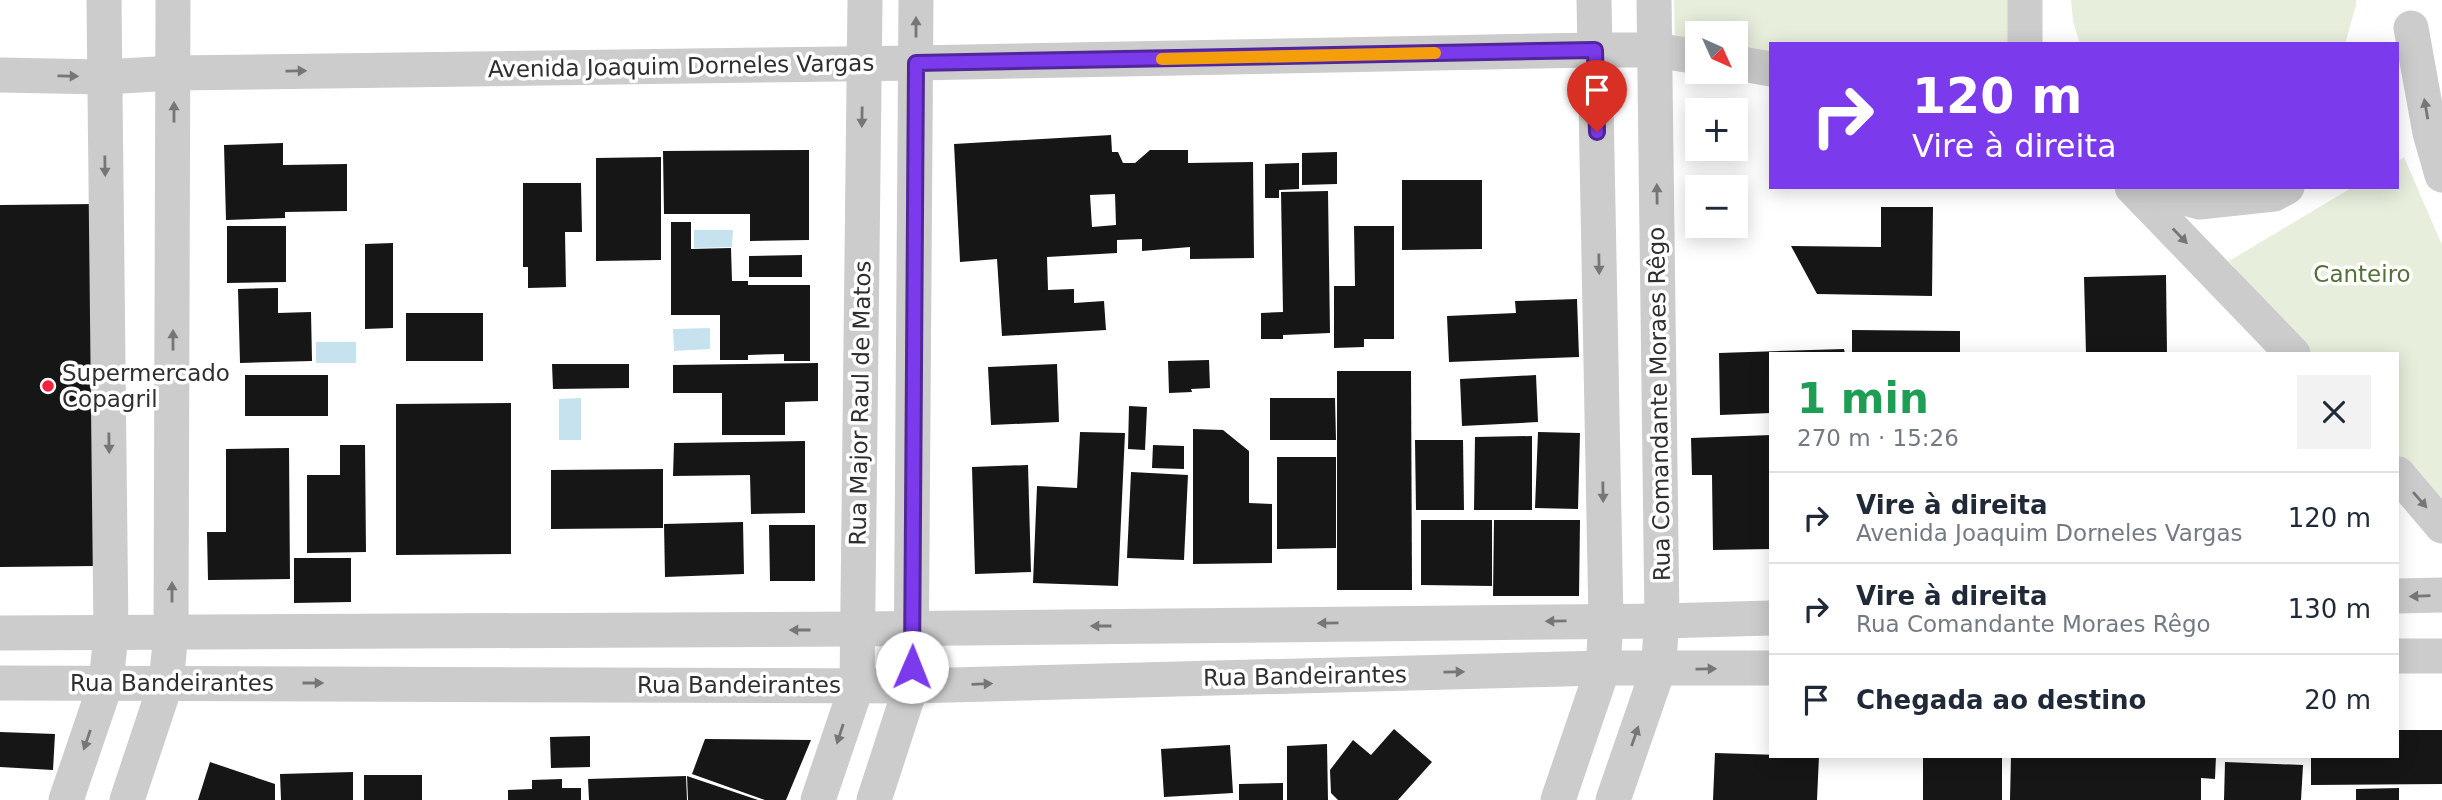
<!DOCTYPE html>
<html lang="pt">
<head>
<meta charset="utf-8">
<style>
	body { margin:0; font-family:"DejaVu Sans",sans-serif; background:#f2f2f3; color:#1f2937; height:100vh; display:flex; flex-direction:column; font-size:26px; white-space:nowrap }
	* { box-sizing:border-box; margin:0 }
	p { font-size:23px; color:#747a83 }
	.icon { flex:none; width:38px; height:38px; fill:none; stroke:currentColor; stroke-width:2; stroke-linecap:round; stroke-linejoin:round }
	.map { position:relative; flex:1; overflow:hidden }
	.drawer { position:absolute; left:1769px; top:352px; width:630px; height:406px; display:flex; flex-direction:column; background:#fff; border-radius:0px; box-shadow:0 4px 18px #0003 }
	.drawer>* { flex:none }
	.guide { position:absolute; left:1769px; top:42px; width:630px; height:147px; border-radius:0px; box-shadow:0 4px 18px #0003; background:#7c3aed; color:#fff; overflow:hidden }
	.needle { width:46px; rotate:135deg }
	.fabs { position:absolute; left:1685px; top:21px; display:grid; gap:14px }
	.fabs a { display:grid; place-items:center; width:63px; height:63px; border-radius:0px; background:#fff; box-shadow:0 4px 18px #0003; font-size:35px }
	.pin { position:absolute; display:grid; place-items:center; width:60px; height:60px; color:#fff; margin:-72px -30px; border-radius:50% 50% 50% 0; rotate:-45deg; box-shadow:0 0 7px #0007 }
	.pin .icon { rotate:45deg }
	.me { position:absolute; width:77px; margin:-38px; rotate:1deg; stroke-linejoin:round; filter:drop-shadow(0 0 5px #0008) }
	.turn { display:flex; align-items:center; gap:24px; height:147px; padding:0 28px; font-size:32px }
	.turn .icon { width:91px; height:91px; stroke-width:2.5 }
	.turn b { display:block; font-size:49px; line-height:60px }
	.round { display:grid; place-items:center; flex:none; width:74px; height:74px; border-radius:0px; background:#f2f2f3 }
	.summary { display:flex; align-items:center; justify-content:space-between; height:119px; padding:0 28px }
	h1 { font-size:42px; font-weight:700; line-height:52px; color:#1e9e55 }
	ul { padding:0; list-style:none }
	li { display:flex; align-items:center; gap:21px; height:91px; padding:0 28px; border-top:2px solid #e0e1e3 }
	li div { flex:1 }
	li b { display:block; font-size:26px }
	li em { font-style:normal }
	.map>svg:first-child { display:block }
	.green { fill:#e7eedc }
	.water { fill:#c7e2ef }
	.building { fill:#161616; fill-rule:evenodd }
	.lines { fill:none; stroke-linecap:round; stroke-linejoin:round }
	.minor { stroke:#ccc; stroke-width:35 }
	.oneway { fill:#767676 }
	.route-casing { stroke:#51269a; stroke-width:18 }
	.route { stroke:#7c3aed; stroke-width:12 }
	.slow { stroke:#f59e0b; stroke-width:12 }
	.poi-dot { fill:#f5223e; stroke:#fff; stroke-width:2.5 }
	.labels { text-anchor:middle; stroke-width:7; stroke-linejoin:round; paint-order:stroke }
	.street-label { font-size:23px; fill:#2f2f2f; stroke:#fff }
	.park-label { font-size:23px; fill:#557038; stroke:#fff }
	.poi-label { font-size:23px; fill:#2f2f2f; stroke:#fff; text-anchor:start }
</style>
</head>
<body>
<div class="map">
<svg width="2442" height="800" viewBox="0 0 2442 800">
	<rect width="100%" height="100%" fill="#fff"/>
	<g class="green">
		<path d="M1674 0H2015L2017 44H1771V52L1736 48V33H1698L1697 42 1675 39Z"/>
		<path d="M2071 0H2356V5L2345 44H2080L2073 21Z"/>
		<path d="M2404 157 2442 245V521L2398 466V354L2305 353 2229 261 2353 187H2398V161Z"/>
	</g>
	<g class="water">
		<path d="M694 230H733L732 247 694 248Z"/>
		<path d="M710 328V349L674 351 673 329Z"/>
		<rect x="316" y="342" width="40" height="21"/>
		<path d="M581 398V440H559V399Z"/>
	</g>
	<g class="building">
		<path d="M1111 135 1112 152H1118L1123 163H1135L1150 150H1188V163L1253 162 1254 258 1190 259V247L1142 251V239L1117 240V253L1047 257 1048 290 1074 289V303L1104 301 1106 330 1002 336 997 259 960 262 954 144ZM1115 194 1116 225 1092 227 1090 195Z"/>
		<path d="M283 143V165L347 164V211L285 212V218L226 220 224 145Z"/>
		<path d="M809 150V240L750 241V214H664L663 151Z"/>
		<path d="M1337 152V184L1302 185V153Z"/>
		<path d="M661 157V260L596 261V158Z"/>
		<path d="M1299 163V189L1279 190V198H1265V164Z"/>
		<path d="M1402 180H1482V249L1402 250Z"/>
		<path d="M523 183H581L582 232H565L566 287 528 288V267H523Z"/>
		<path d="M1328 191 1330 333 1283 335V339H1261V313L1283 312 1281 192Z"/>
		<path d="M96 204V566L0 567V205Z"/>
		<path d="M1881 207H1933L1932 296 1817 294 1791 246 1881 247Z"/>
		<path d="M671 222H691V249L731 248 732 281H748V285H810V361H784V354L748 355V360H720V315H671Z"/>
		<path d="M227 226H286V282L227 283Z"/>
		<path d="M1354 226H1394V339H1364V347L1334 348V286H1355Z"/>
		<path d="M393 243V328L365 329V244Z"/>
		<path d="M802 255V277H749V256Z"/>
		<path d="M2166 275 2167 354H2086L2084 277Z"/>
		<path d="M278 288V313L311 312 312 361 240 363 238 289Z"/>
		<path d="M1577 299 1579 357 1449 362 1447 316 1516 313 1515 301Z"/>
		<rect x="406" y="313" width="77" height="48"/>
		<path d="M1852 330 1960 331V354H1852Z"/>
		<path d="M1844 349 1845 354H1771V413L1720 415 1719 353Z"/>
		<path d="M1209 360 1210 388 1191 389 1192 392 1169 393 1168 361Z"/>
		<path d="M818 363V401L785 402V435H722V393H673V365Z"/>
		<path d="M552 364H629V388L553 389Z"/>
		<path d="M1057 364 1059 422 991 425 988 367Z"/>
		<path d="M1337 371H1411L1412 590H1337Z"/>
		<rect x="245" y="375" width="83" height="41"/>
		<path d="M1536 375 1538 422 1462 426 1460 379Z"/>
		<path d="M1270 398H1335L1336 440H1270Z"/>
		<path d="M511 403V554L396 555V404Z"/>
		<path d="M1129 406 1147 407 1145 450 1128 449Z"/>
		<path d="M1193 429 1223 430 1249 451V503L1272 504V563L1193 564Z"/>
		<path d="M1080 432 1125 433 1118 586 1033 583 1037 486 1077 488Z"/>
		<path d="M1538 432 1580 433 1578 509 1535 508Z"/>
		<path d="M1771 435V549L1713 550 1712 475H1692L1691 438Z"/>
		<path d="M1532 436V510H1474L1475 437Z"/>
		<path d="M1415 440H1463L1464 510H1416Z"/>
		<path d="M805 441V513L751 514 750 475 673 476 674 443Z"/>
		<path d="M340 445H365L366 552 307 553V475H340Z"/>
		<path d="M1153 445 1184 446V469L1152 468Z"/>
		<path d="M289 448 290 579 208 580 207 532H226V449Z"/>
		<path d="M1277 457H1336V548L1277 549Z"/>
		<path d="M1028 465 1031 572 975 574 972 467Z"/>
		<path d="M663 469V528L551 529V470Z"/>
		<path d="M1131 472 1188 475 1184 560 1127 558Z"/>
		<path d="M1421 520H1492V586L1421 585Z"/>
		<path d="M1494 520H1580L1579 596H1493Z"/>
		<path d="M743 522 744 574 665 577 664 524Z"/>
		<path d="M769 525H815V581H770Z"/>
		<path d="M294 558H351V602L294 603Z"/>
		<path d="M1394 729 1432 762 1398 800H1338L1331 793 1330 770 1353 740 1371 755Z"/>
		<path d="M2398 730H2442V784L2311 785V756H2398Z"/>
		<path d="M0 732 55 734 53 770 0 767Z"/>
		<path d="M590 736V767L551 768 550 737Z"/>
		<path d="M705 739 811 740 786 800H765L692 774Z"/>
		<path d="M1327 744 1328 800H1287V746Z"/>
		<path d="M1230 745 1233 793 1164 797 1161 749Z"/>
		<path d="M1715 753 1819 756 1817 800H1713Z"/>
		<rect x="1923" y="756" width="79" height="44"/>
		<path d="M2011 756H2216L2215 779 2201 778V800H2010Z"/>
		<path d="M210 762 275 784V800H198Z"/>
		<path d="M2225 762 2303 765 2301 800H2224Z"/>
		<path d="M353 772V800H281L280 774Z"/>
		<rect x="364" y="775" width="58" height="25"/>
		<path d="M686 776 687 800H589L588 779Z"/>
		<path d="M687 776 758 800H688Z"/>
		<path d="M562 779V788H581V800H508V790L532 789V780Z"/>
		<path d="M1283 783V800H1239V784Z"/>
		<path d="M2399 788V800H2356V789Z"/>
	</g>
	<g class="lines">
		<g class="minor">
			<path d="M2411 28 2430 133 2442 175"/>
			<path d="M2025 44V0"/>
			<path d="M1736 63 1771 69"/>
			<path d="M0 75 104 77 174 73 916 63 1595 50H1655L1698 57"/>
			<path d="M2132 187 2293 354"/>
			<path d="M2146 187 2199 202 2274 194 2287 187"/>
			<path d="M2398 474 2442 526"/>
			<path d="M2398 596 2442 595"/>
			<path d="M0 633 857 629 1662 621 1771 618"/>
			<path d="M2398 656H2442"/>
			<path d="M0 683 911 686 1603 668H1771"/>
			<path d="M66 800 106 683 111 634 104 0"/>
			<path d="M127 800 166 683 171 633 173 0"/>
			<path d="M818 800 857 685 865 0"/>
			<path d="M874 800 911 686 916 0"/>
			<path d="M1558 800 1603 668 1606 621 1594 0"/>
			<path d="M1613 800 1658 670 1662 621 1654 0"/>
		</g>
	</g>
	<defs><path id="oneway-solid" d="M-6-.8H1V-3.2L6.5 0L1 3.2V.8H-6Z" transform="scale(1.75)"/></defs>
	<g class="oneway">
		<use href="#oneway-solid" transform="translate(916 27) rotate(-90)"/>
		<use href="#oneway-solid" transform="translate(296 71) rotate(-1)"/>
		<use href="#oneway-solid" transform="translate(68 76) rotate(1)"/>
		<use href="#oneway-solid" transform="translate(2426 109) rotate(-100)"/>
		<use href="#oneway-solid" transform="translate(174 112) rotate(-90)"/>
		<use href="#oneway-solid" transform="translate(862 117) rotate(91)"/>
		<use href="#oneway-solid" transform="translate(105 166) rotate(89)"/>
		<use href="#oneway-solid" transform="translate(1657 194) rotate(-91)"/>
		<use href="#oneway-solid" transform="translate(2180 236) rotate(46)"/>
		<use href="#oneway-solid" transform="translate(1599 264) rotate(89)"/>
		<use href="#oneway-solid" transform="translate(173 340) rotate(-90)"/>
		<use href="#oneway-solid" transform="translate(109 443) rotate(89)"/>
		<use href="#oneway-solid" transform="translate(1603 492) rotate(89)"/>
		<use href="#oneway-solid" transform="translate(2420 500) rotate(49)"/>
		<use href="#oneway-solid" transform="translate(172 592) rotate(-90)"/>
		<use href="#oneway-solid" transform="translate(2420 596) rotate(178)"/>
		<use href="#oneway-solid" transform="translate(1556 621) rotate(179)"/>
		<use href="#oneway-solid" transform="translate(1328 623) rotate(179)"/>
		<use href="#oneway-solid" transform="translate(1101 626) rotate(180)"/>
		<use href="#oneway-solid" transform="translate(800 630) rotate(180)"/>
		<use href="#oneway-solid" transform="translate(1706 669) rotate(-1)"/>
		<use href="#oneway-solid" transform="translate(1454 672) rotate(-1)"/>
		<use href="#oneway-solid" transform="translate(313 683)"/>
		<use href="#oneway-solid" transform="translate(982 684) rotate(-2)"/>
		<use href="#oneway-solid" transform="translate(840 734) rotate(108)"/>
		<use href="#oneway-solid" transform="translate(1635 736) rotate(-71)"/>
		<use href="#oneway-solid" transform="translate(87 740) rotate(109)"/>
	</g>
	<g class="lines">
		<g class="route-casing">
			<path id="route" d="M912 667 916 63 1595 50 1597 132"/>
		</g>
		<use href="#route" class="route"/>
		<path class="slow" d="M1162 59 1435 53"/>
	</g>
	<circle class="poi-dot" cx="48" cy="386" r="7"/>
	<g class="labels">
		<g class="street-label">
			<text transform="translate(681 66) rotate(-1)" y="8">Avenida Joaquim Dorneles Vargas</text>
			<text transform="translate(860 403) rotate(-89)" y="8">Rua Major Raul de Matos</text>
			<text transform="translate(1659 404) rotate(-91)" y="8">Rua Comandante Moraes Rêgo</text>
			<text transform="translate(1305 676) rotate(-1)" y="8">Rua Bandeirantes</text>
			<text x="172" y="691">Rua Bandeirantes</text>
			<text x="739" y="693">Rua Bandeirantes</text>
		</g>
		<g class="park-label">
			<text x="2362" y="282">Canteiro</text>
		</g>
		<g class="poi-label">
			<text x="62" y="381">Supermercado<tspan x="62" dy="26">Copagril</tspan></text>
		</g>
	</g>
</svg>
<div class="fabs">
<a><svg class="needle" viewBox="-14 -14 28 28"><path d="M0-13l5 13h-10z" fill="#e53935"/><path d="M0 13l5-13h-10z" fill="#747a83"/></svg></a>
<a>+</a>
<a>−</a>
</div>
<div class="pin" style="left:1597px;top:132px;background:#d93025"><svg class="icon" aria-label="arrive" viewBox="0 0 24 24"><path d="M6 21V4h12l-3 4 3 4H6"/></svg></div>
<svg class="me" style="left:912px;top:667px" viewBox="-20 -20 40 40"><circle r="19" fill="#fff"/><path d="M0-13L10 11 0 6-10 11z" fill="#7c3aed"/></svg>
<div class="guide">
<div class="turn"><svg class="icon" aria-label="right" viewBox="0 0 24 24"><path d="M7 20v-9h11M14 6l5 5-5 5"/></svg><div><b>120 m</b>Vire à direita</div></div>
</div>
<section class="drawer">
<div class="summary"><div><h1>1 min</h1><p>270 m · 15:26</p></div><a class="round"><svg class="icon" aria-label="close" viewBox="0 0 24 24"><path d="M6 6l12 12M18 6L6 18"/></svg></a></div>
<ul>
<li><svg class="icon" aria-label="right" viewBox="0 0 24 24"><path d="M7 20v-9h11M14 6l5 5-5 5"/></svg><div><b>Vire à direita</b><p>Avenida Joaquim Dorneles Vargas</p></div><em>120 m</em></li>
<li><svg class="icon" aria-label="right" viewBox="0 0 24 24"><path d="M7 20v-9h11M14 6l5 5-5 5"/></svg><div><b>Vire à direita</b><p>Rua Comandante Moraes Rêgo</p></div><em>130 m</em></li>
<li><svg class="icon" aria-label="arrive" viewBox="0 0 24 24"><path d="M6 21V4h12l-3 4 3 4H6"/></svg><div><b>Chegada ao destino</b></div><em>20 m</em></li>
</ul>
</section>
</div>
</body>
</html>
